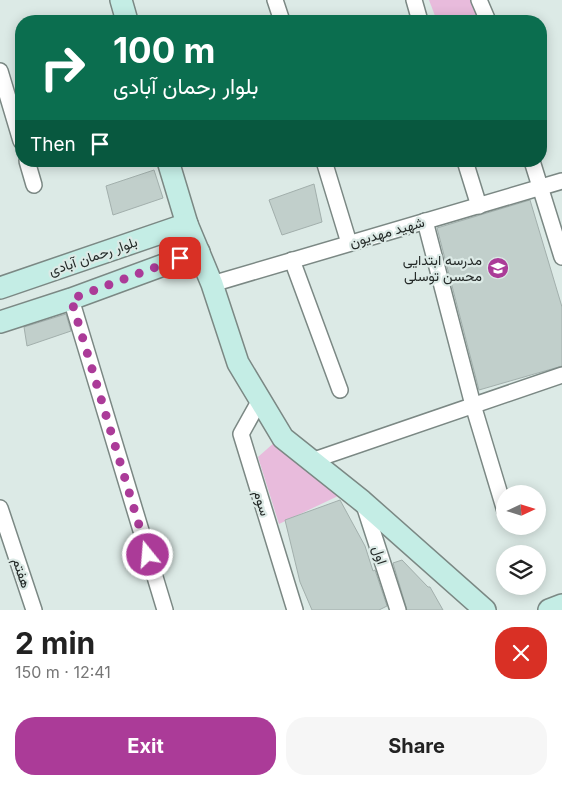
<!DOCTYPE html>
<html lang="en">
<head>
<meta charset="utf-8">
<style>
	body { margin:0; font-family:Inter,Vazirmatn,sans-serif; background:#f6f6f6; color:#222; height:100vh; display:flex; flex-direction:column; font-size:19px; white-space:nowrap }
	* { box-sizing:border-box; margin:0 }
	p { font-size:16px; color:#767676 }
	.icon { flex:none; width:28px; height:28px; fill:none; stroke:currentColor; stroke-width:2; stroke-linecap:round; stroke-linejoin:round }
	.map { position:relative; height:610px; overflow:hidden }
	.sheet { display:flex; flex-direction:column; background:#fff; flex:1 }
	.sheet>* { flex:none }
	.hud { position:absolute; left:15px; top:15px; width:532px; height:152px; border-radius:20px; box-shadow:0 2px 12px #0003; background:#0b6e4f; color:#fff; overflow:hidden }
	.needle { width:32px; rotate:86deg }
	.controls { position:absolute; left:496px; top:485px; display:grid; gap:10px }
	.controls a { display:grid; place-items:center; width:50px; height:50px; border-radius:50%; background:#fff; box-shadow:0 2px 12px #0003; font-size:25px }
	.pin { position:absolute; display:grid; place-items:center; width:42px; height:42px; color:#fff; margin:-21px; border-radius:10px; box-shadow:0 2px 8px #0006 }
	.me { position:absolute; width:55px; margin:-28px; rotate:343deg; stroke-linejoin:round; filter:drop-shadow(0 0 4px #0008) }
	.turn { display:flex; align-items:center; gap:18px; height:105px; padding:0 15px; font-size:22px }
	.turn .icon { width:65px; height:65px; stroke-width:2.5 }
	.turn b { display:block; font-size:35px; line-height:42px }
	.then { display:flex; align-items:center; height:48px; padding:0 15px; background:#0003; gap:10px; font-size:19px }
	.round { display:grid; place-items:center; flex:none; width:52px; height:52px; border-radius:20px; background:#f6f6f6 }
	.summary { display:flex; align-items:center; justify-content:space-between; height:85px; padding:0 15px }
	h1 { font-size:30px; font-weight:700; line-height:38px }
	.cta { display:flex; gap:10px; margin-top:auto; padding:10px 15px }
	.cta a { flex:1; height:58px; border-radius:20px; background:#ab3b98; color:#fff; font-size:20px; font-weight:700; line-height:58px; text-align:center }
	.cta a+a { background:#f6f6f6; color:#222 }
	.map>svg:first-child { display:block }
	.green { fill:#e8bbdc }
	.building { fill:#c1cfcb; stroke:#a2afac }
	.lines { fill:none; stroke-linecap:round; stroke-linejoin:round }
	.street-casing { stroke:#7b8884; stroke-width:18 }
	.secondary-casing { stroke:#7b8884; stroke-width:24 }
	.street { stroke:#fff; stroke-width:15 }
	.secondary { stroke:#c4ede5; stroke-width:21 }
	.route { stroke:#ab3b98; stroke-width:9; stroke-dasharray:0 16.2 }
	.labels { text-anchor:middle; stroke-width:4.5; stroke-linejoin:round; paint-order:stroke }
	.street-label { font-size:14px; fill:#242a28; stroke:#dceae6 }
	.poi-label { font-size:14px; fill:#242a28; stroke:#dceae6; text-anchor:end }
</style>
</head>
<body>
<div class="map">
<svg width="562" height="610" viewBox="0 0 562 610">
	<rect width="100%" height="100%" fill="#dceae6"/>
	<g class="green">
		<path d="M429 0H479L487 21H437Z"/>
		<path d="M275 442 338 496 279 524 258 457Z"/>
	</g>
	<g class="building">
		<path d="M154 170 163 198 113 215 106 186Z"/>
		<path d="M314 184 322 222 282 235 269 200Z"/>
		<path d="M530 200 562 307V366L479 390 437 228Z"/>
		<path d="M66 314 71 331 27 346 24 327Z"/>
		<path d="M340 500 365 546 373 571 375 570 387 606 379 610H312L300 582 285 520Z"/>
		<path d="M402 560 428 587H430L443 610H407L393 563Z"/>
	</g>
	<g class="lines">
		<g class="street-casing">
			<g id="street">
				<path d="M275 0 282 21"/>
				<path d="M414 0 420 21"/>
				<path d="M479 0 488 21"/>
				<path d="M0 71 21 141"/>
				<path d="M27 161 34 185"/>
				<path d="M324 161 349 243"/>
				<path d="M465 161 479 206"/>
				<path d="M532 161 562 257"/>
				<path d="M425 221 473 405 505 511"/>
				<path d="M292 260 340 390"/>
				<path d="M212 284 562 181"/>
				<path d="M71 299 165 610"/>
				<path d="M260 400 241 434 295 610"/>
				<path d="M311 461 562 375"/>
				<path d="M363 502 398 610"/>
				<path d="M0 508 34 610"/>
			</g>
		</g>
		<g class="secondary-casing">
			<g id="secondary">
				<path d="M121 0 127 21"/>
				<path d="M168 161 187 224 212 284 238 363 283 438 362 501 485 610"/>
				<path d="M0 288 187 224"/>
				<path d="M0 322 71 299 199 252"/>
				<path d="M549 610 562 605"/>
			</g>
		</g>
		<use href="#street" class="street"/>
		<use href="#secondary" class="secondary"/>
	</g>
	<g class="lines">
		<path class="route" d="M148 555 71 299 180 258"/>
	</g>
	<defs>
		<g id="school-disc" transform="scale(1.125)"><circle r="9.5" fill="#ab3b98" stroke="#dceae6"/><path d="M0-5L7-2L0 1L-7-2ZM-4 1L0 2.5L4 1V4Q0 6-4 4Z" fill="#fff"/></g>
	</defs>
	<g fill-rule="evenodd">
		<use href="#school-disc" x="498" y="268"/>
	</g>
	<g class="labels">
		<g class="street-label">
			<text transform="translate(387 232) rotate(-16)" y="5">شهید مهدیون</text>
			<text transform="translate(93 256) rotate(-19)" y="5">بلوار رحمان آبادی</text>
			<text transform="translate(262 503) rotate(73)" y="5">سوم</text>
			<text transform="translate(380 555) rotate(72)" y="5">اول</text>
			<text transform="translate(22 573) rotate(72)" y="5">هفتم</text>
		</g>
		<g class="poi-label">
			<text x="482" y="265">مدرسه ابتدایی<tspan x="482" dy="16">محسن توسلی</tspan></text>
		</g>
	</g>
</svg>
<div class="controls">
<a><svg class="needle" viewBox="-14 -14 28 28"><path d="M0-13l5 13h-10z" fill="#e53935"/><path d="M0 13l5-13h-10z" fill="#767676"/></svg></a>
<a><svg class="icon" aria-label="layers" viewBox="0 0 24 24"><path d="M12 4l9 5-9 5-9-5zM3 14l9 5 9-5"/></svg></a>
</div>
<div class="pin" style="left:180px;top:258px;background:#d93025"><svg class="icon" aria-label="arrive" viewBox="0 0 24 24"><path d="M6 21V4h12l-3 4 3 4H6"/></svg></div>
<svg class="me" style="left:148px;top:555px" viewBox="-20 -20 40 40"><circle r="17" fill="#ab3b98" stroke="#fff" stroke-width="3"/><path d="M0-11L8 9 0 5-8 9z" fill="#fff"/></svg>
<div class="hud">
<div class="turn"><svg class="icon" aria-label="right" viewBox="0 0 24 24"><path d="M7 20v-9h11M14 6l5 5-5 5"/></svg><div><b>100 m</b>بلوار رحمان آبادی</div></div>
<div class="then">Then<svg class="icon" aria-label="arrive" viewBox="0 0 24 24"><path d="M6 21V4h12l-3 4 3 4H6"/></svg></div>
</div>
</div>
<section class="sheet">
<div class="summary"><div><h1>2 min</h1><p>150 m · 12:41</p></div><a class="round" style="background:#d93025;color:#fff"><svg class="icon" aria-label="close" viewBox="0 0 24 24"><path d="M6 6l12 12M18 6L6 18"/></svg></a></div>
<div class="cta"><a>Exit</a><a>Share</a></div>
</section>
</body>
</html>
